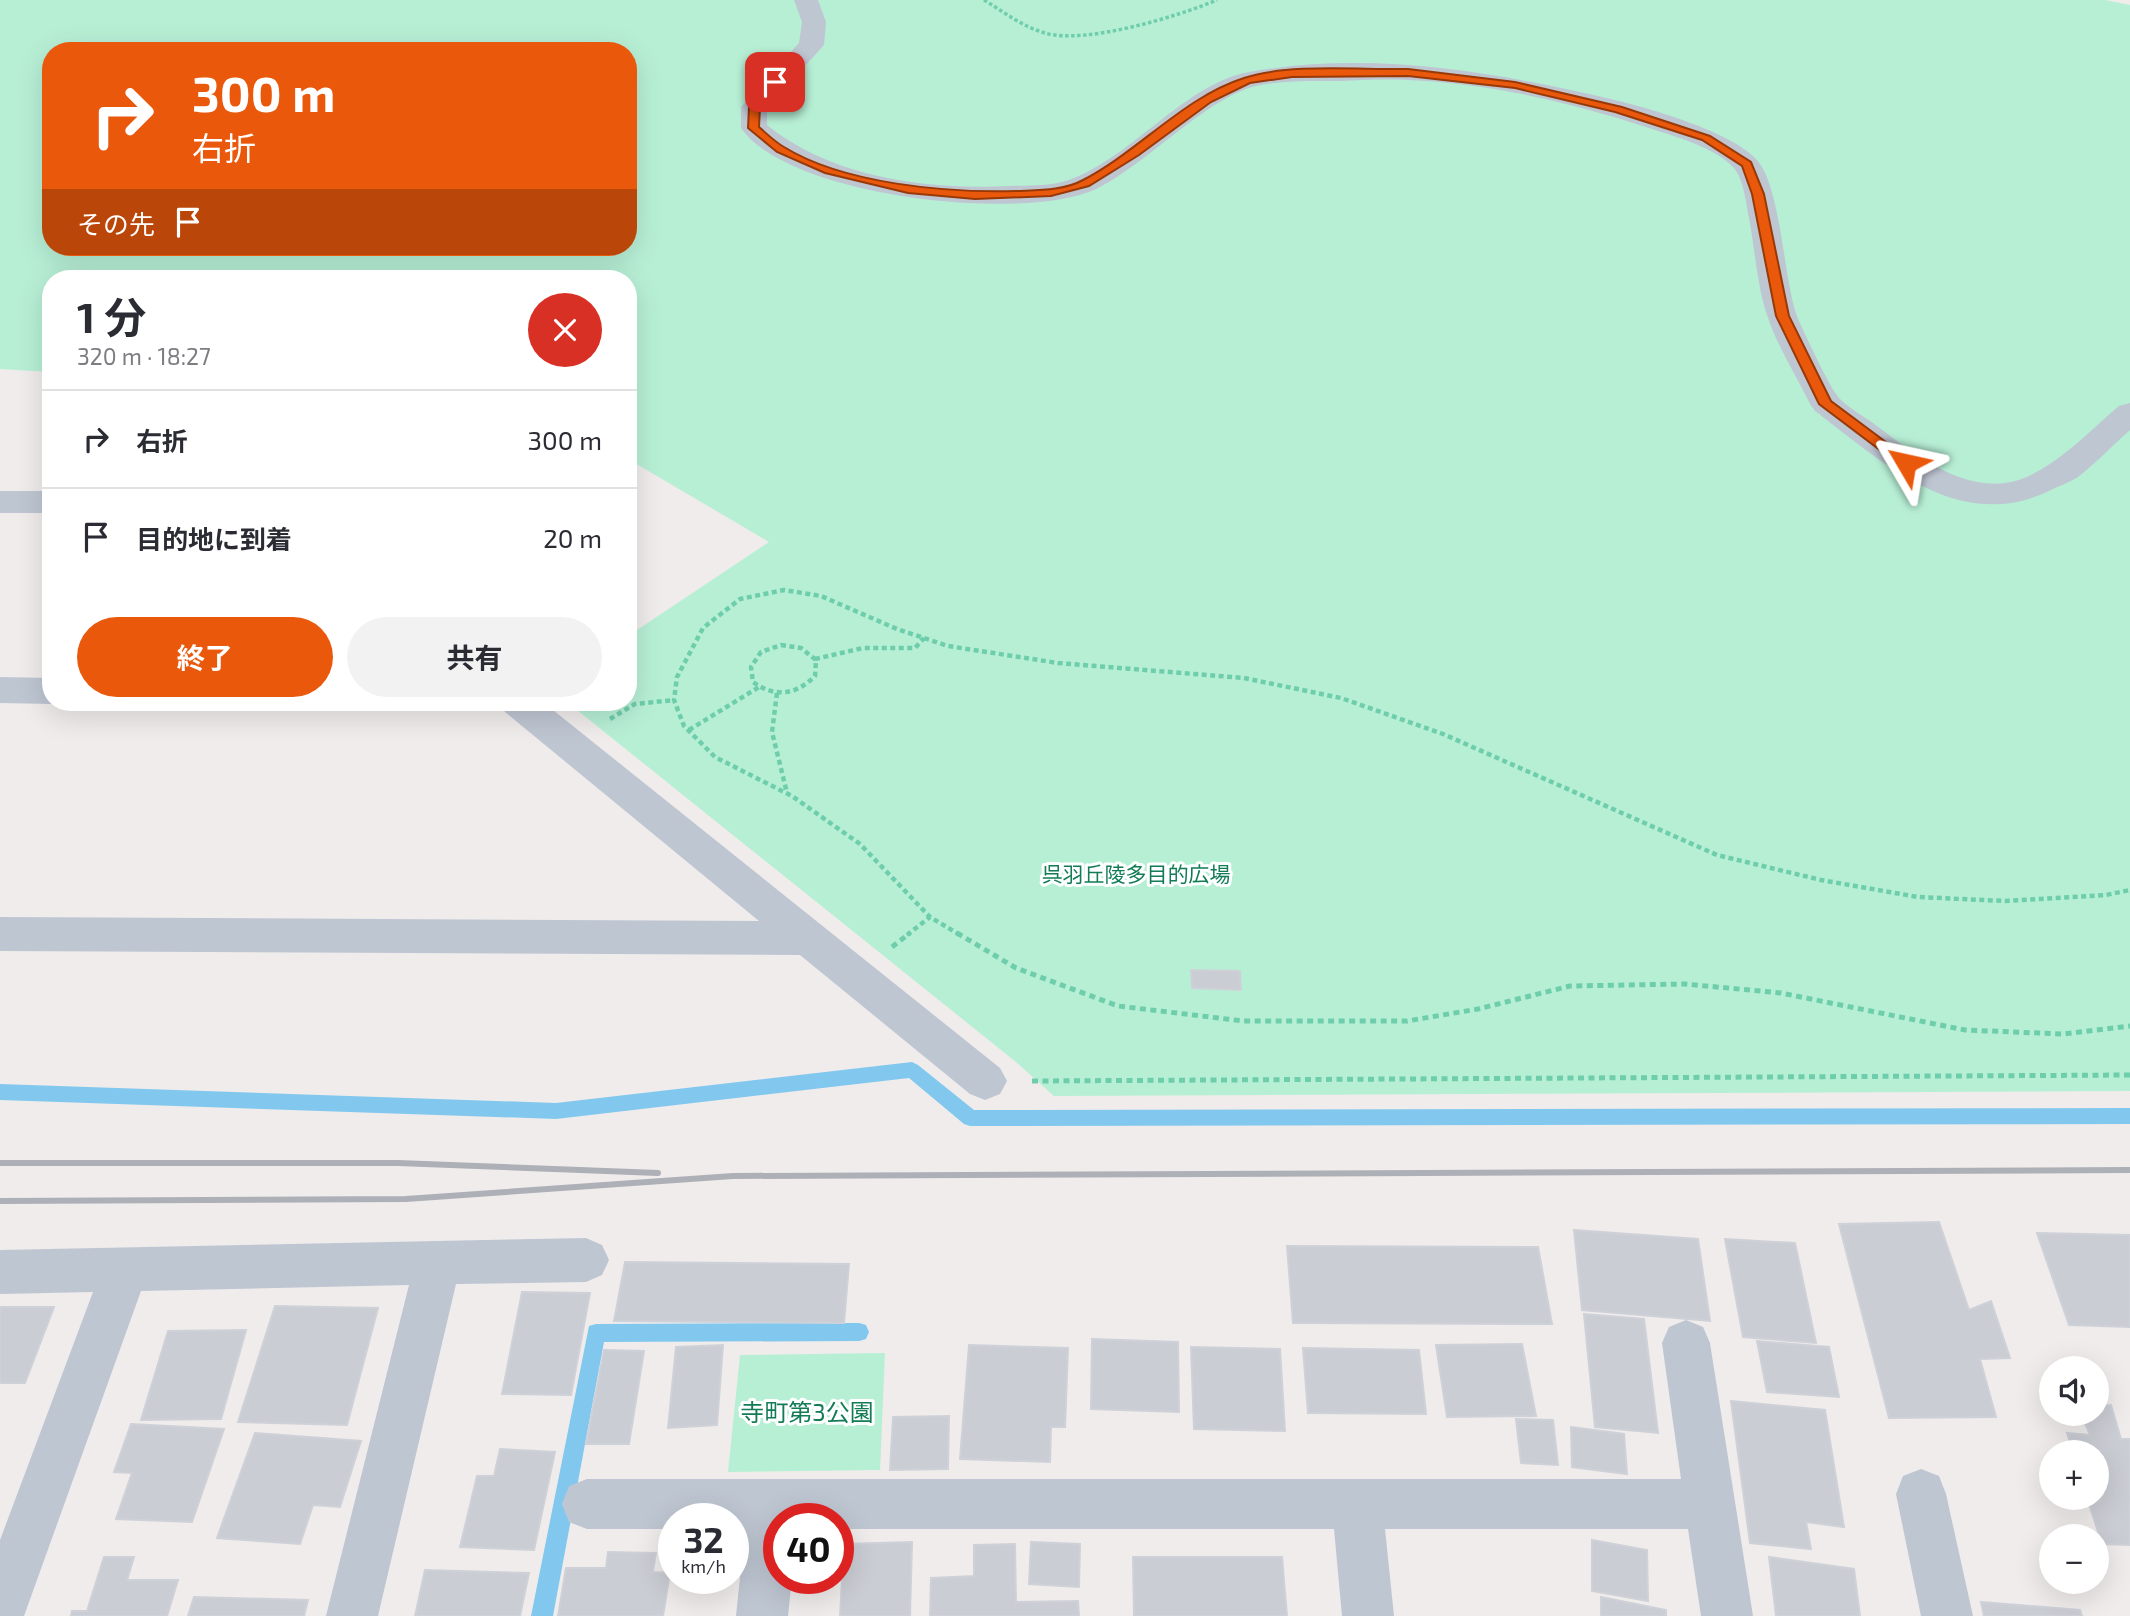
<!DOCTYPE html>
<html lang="ja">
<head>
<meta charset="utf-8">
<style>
	body { margin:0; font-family:"Exo 2","Noto Sans JP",sans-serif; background:#f2f2f3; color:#2b2b33; height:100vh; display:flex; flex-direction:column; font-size:26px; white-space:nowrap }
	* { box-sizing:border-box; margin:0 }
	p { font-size:23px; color:#7c7c81 }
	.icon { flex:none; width:38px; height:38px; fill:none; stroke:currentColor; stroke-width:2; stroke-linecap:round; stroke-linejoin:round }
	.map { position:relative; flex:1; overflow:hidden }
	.panel { position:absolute; left:42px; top:270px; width:595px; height:441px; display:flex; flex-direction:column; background:#fff; border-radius:28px; box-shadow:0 7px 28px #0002 }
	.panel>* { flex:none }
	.banner { position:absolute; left:42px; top:42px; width:595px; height:214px; border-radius:28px; box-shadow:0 7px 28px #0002; background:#ea580c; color:#fff; overflow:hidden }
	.fabs { position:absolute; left:2039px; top:1356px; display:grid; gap:14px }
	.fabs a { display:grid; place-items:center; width:70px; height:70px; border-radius:50%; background:#fff; box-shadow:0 7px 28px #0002; font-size:35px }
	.speed { position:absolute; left:658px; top:1503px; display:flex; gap:14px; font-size:35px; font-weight:700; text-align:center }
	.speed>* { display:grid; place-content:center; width:91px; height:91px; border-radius:50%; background:#fff; box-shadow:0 7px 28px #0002; line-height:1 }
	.speed small { font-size:18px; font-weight:400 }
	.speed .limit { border:10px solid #d22; background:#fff; color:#111 }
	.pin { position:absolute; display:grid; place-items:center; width:60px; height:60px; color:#fff; margin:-30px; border-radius:14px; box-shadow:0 4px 10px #0006 }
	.me { position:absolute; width:77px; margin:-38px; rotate:306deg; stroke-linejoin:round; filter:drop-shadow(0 0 5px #0008) }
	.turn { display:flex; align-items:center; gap:24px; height:147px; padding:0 35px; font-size:32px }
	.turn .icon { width:91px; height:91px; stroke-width:2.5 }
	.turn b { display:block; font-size:49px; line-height:60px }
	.then { display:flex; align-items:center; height:66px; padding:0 35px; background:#0003; gap:14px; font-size:26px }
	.round { display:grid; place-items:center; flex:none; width:74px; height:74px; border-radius:37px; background:#f2f2f3 }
	.summary { display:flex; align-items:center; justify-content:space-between; height:119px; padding:0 35px }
	h1 { font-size:42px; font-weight:700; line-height:52px }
	.primary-button { display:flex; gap:14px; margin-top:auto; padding:14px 35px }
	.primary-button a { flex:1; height:80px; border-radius:42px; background:#ea580c; color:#fff; font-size:28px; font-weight:700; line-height:80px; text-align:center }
	.primary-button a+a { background:#f2f2f3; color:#2b2b33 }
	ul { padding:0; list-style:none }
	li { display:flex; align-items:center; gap:21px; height:98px; padding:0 35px; border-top:2px solid #e1e1e2 }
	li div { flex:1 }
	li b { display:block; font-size:26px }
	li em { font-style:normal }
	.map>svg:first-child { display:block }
	.green { fill:#b7efd5; fill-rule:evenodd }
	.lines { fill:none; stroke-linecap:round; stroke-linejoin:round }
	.stream { fill:#82c8ee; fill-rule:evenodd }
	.building { fill:#cbcdd4; stroke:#cfd1d8; stroke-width:2 }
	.path-far2 { stroke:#6eceac; stroke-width:3.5; stroke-dasharray:3.5 2.5; stroke-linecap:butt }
	.path-far1 { stroke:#6eceac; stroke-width:4.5; stroke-dasharray:5 3.5; stroke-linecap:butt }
	.path { stroke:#6eceac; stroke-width:5; stroke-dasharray:6 4.5; stroke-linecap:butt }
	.minor { fill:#bec6d2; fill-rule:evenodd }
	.tertiary { fill:#bec6d2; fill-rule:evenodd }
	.rail { stroke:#aeb0b7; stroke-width:6 }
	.route { fill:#ea580c; stroke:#983908; stroke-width:2 }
	.labels { text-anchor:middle; stroke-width:6; stroke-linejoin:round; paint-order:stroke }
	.park-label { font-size:21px; fill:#137c57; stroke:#fff }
	.near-park-label { font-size:24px; fill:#137c57; stroke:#fff }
</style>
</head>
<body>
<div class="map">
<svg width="2130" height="1616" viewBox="0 0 2130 1616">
	<rect width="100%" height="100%" fill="#efeceb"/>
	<g class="green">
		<path d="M0 0H2105L2130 5V1091L1054 1096 1016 1062 567 702H628V636L769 542 628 459V278H51V372L0 369ZM51 51H628V247H51Z"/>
		<path d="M885 1353 880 1470 728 1472 740 1355Z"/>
	</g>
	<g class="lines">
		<g class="stream">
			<path d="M912 1062 918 1065 974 1110 2130 1108V1124L970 1126 964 1124 909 1078 556 1119 0 1100V1084L556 1103Z"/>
			<path d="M859 1323 866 1325 869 1332 866 1339 859 1341 604 1342 553 1616H531L589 1326 596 1324Z"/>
		</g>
	</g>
	<g class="building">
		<path d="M1191 970 1240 971 1241 990 1192 988Z"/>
		<path d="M1939 1222 1969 1310 1991 1301 2010 1358 1980 1359 1996 1417 1889 1418 1839 1224Z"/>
		<path d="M1574 1230 1698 1239 1710 1321 1582 1310Z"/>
		<path d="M2037 1233 2130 1235V1327L2069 1325Z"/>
		<path d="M1725 1239 1795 1243 1816 1343 1743 1337Z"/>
		<path d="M1287 1246 1538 1247 1552 1324 1293 1323Z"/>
		<path d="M625 1262 849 1264 844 1323 614 1321Z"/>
		<path d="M522 1292 590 1293 571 1395 502 1394Z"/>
		<path d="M275 1306 378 1308 347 1425 238 1422Z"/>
		<path d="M0 1307H54L25 1383H0Z"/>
		<path d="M1584 1314 1644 1319 1658 1433 1595 1427Z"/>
		<path d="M246 1330 221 1419 141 1420 168 1331Z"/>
		<path d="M1092 1339 1178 1342 1179 1412 1091 1409Z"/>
		<path d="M1757 1341 1829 1347 1839 1397 1767 1392Z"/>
		<path d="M1522 1344 1536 1416 1447 1417 1436 1345Z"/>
		<path d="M723 1345 717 1425 668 1428 676 1347Z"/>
		<path d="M969 1345 1068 1348 1065 1427H1051L1050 1462 960 1459Z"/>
		<path d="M1191 1347 1280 1349 1285 1431 1194 1429Z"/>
		<path d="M1303 1348 1419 1350 1426 1414 1308 1413Z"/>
		<path d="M604 1350 644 1351 629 1444H586Z"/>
		<path d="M1731 1401 1825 1410 1844 1527 1806 1522 1811 1549 1750 1543Z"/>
		<path d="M2111 1405 2121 1439H2130V1545L2102 1544 2087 1498H2096V1452H2073L2067 1433 2090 1435 2081 1414H2096V1406Z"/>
		<path d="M949 1416 948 1469 890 1470 893 1417Z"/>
		<path d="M1516 1419 1553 1420 1558 1465 1521 1463Z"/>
		<path d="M131 1424 224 1429 192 1522 116 1519 132 1473 114 1472Z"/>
		<path d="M1571 1427 1624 1434 1627 1474 1572 1467Z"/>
		<path d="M255 1433 361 1441 340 1507 313 1505 300 1544 217 1538Z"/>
		<path d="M500 1449 555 1452 534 1550 460 1547 477 1476H494Z"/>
		<path d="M1592 1540 1647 1550 1648 1601 1592 1591Z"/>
		<path d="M912 1542 910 1616H840L844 1544Z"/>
		<path d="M1031 1542 1080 1544 1079 1587 1029 1584Z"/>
		<path d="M1015 1544 1016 1602 1078 1601 1079 1616H930L931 1578 974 1576V1545Z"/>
		<path d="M608 1552 656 1553 653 1572 670 1573 663 1616H558L566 1568H606Z"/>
		<path d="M104 1557H134L127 1580H178L167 1616H71L72 1611H87Z"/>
		<path d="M1133 1557H1282L1287 1616H1134Z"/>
		<path d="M1769 1557 1854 1569 1860 1616H1776Z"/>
		<path d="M425 1570 529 1573 520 1616H415Z"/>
		<path d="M194 1597 308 1600 304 1616H188Z"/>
		<path d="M1601 1597 1666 1610V1616H1601Z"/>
		<path d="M1981 1602 2080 1610 2082 1616H1984Z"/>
	</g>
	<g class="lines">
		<path class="path-far2" d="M984 0C1004 12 1023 27 1045 33 1085 45 1179 16 1217 0"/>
		<g class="path-far1">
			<path d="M781 645 801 648 816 660 815 676C796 695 775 698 753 682L751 667 761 652Z"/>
			<path d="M815 659 863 648H915L924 638"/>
			<path d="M777 693 772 732 787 793"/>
			<path d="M610 719 635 704 674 700"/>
			<path d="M689 730 759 687"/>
			<path d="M907 935 930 917"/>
			<path d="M960 935 930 917 860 844 792 796 715 757 684 726 674 700 677 677 703 628 740 599 784 590 821 596 897 629 948 646 1058 663 1244 678 1341 698 1443 734 1717 855 1821 880 1918 897 2005 901 2106 895 2130 890"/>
		</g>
		<g class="path">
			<path d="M957 933 1016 968 1118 1006 1243 1021H1407L1478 1009 1570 986 1685 984 1781 993 1965 1030 2063 1034 2130 1026"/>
			<path d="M892 947 910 933"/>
			<path d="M1032 1081 2130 1075"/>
		</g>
		<g class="minor">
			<rect x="0" y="491" width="51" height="22"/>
			<path d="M0 677 51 678V702H60L51 704 0 703Z"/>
			<path d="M500 702H543L1000 1068 1007 1081 1000 1094 985 1100 970 1094 800 955 0 951V917L759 921 505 712Z"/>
			<path d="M586 1238 602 1245 609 1260 602 1275 586 1282 456 1284 378 1616H326L409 1285 141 1291 24 1616H0V1540L93 1292 0 1294V1250Z"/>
			<path d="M1686 1320 1703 1327 1710 1343 1753 1616H1701L1688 1529H1385L1394 1616H1342L1334 1529H838V1519H779V1578H792L788 1616H736L745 1529H733V1519H674V1529H587L569 1522 562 1504 569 1486 587 1479H1681L1662 1343 1669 1327Z"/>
			<path d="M1921 1469 1939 1476 1946 1494 1973 1616H1921L1896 1494 1903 1476Z"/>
		</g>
		<path class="tertiary" d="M794 0H818L826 22 824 45 767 108V125C832 178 928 190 1009 186 1031 185 1054 187 1074 178 1133 155 1187 83 1249 72 1371 50 1496 72 1615 100 1652 109 1732 132 1757 160 1782 189 1783 281 1798 319 1805 334 1830 389 1840 399 1849 408 1863 416 1873 423 1911 451 1955 489 2005 483 2046 478 2088 432 2119 406L2130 403V430C2113 445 2096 463 2078 477 2069 483 2058 486 2049 491 1958 534 1884 463 1815 411L1810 404C1796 375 1777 346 1767 315 1757 285 1755 250 1749 218 1746 204 1744 180 1734 168 1716 148 1677 137 1652 129 1574 103 1489 83 1407 80 1385 79 1363 80 1341 81 1313 81 1284 80 1256 86 1206 98 1146 165 1096 189 1024 223 788 197 741 128V107L799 43 802 22Z"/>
		<g class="rail">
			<path d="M0 1163H398L658 1173"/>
			<path d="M0 1201 406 1199 733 1176 2130 1170"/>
		</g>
	</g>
	<path class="route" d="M1408 69 1515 82 1622 107 1710 136 1751 162 1764 194 1789 316 1831 401 1910 460V466H1901L1819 404 1776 316 1752 194 1742 166 1702 140 1615 112 1515 88 1408 76 1292 77 1250 83 1211 102 1139 155 1089 186 1051 196 975 199 908 193 825 173 777 152 748 128 749 107 771 79H775L780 82 760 107 759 127C767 134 775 142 784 147 844 184 947 193 1016 191 1038 190 1063 191 1083 180 1139 151 1184 97 1244 78 1289 63 1360 70 1408 69Z"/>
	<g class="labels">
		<g class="park-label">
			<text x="1136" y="882">呉羽丘陵多目的広場</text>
		</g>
		<g class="near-park-label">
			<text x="807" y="1421">寺町第3公園</text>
		</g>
	</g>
</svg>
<div class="fabs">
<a><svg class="icon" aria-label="sound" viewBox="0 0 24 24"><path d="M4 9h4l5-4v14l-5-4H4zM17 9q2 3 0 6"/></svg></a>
<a>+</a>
<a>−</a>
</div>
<div class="speed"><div>32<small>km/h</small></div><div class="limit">40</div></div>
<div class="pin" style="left:775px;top:82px;background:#d93025"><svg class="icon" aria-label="arrive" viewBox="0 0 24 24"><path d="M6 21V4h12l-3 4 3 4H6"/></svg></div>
<svg class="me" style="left:1906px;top:463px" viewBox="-20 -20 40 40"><path d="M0-17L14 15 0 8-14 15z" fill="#ea580c" stroke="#fff" stroke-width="4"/></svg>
<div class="banner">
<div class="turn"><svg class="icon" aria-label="right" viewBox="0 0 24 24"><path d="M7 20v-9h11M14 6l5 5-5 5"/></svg><div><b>300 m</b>右折</div></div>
<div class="then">その先<svg class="icon" aria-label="arrive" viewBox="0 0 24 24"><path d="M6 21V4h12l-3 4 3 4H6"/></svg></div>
</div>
<section class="panel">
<div class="summary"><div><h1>1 分</h1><p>320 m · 18:27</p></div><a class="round" style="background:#d93025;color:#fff"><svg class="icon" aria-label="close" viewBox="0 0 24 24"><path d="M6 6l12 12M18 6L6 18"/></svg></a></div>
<ul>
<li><svg class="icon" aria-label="right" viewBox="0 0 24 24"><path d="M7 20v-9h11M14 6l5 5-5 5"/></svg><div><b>右折</b></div><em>300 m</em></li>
<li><svg class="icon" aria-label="arrive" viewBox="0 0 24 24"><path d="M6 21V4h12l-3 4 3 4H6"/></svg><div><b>目的地に到着</b></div><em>20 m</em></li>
</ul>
<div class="primary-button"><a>終了</a><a>共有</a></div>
</section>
</div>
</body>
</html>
